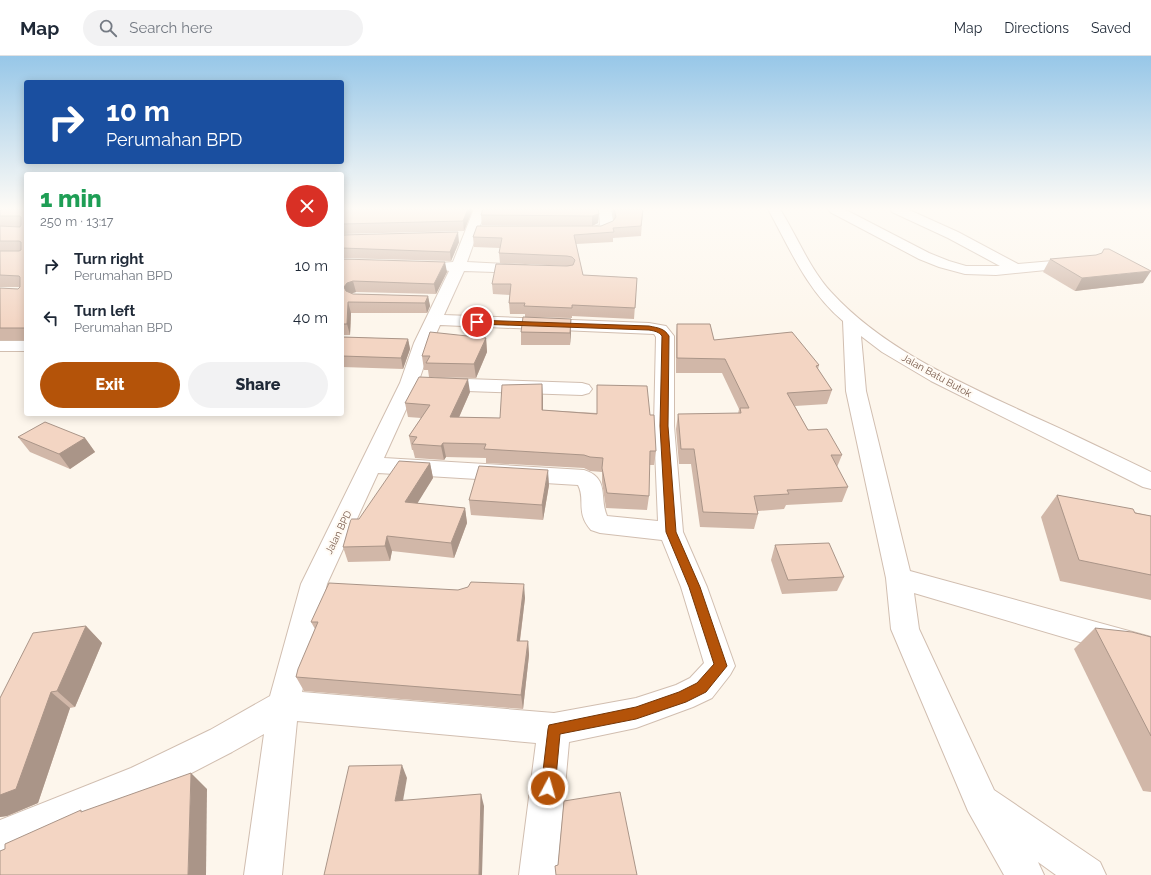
<!DOCTYPE html>
<html lang="en">
<head>
<meta charset="utf-8">
<style>
	body { margin:0; font-family:Raleway,sans-serif; background:#f2f2f3; color:#1f2937; height:100vh; display:flex; flex-direction:column; font-size:15px; white-space:nowrap }
	* { box-sizing:border-box; margin:0 }
	p { font-size:13px; color:#747a83 }
	.icon { flex:none; width:22px; height:22px; fill:none; stroke:currentColor; stroke-width:2; stroke-linecap:round; stroke-linejoin:round }
	.map { position:relative; flex:1; overflow:hidden }
	.drawer { position:absolute; left:24px; top:116px; width:320px; height:244px; display:flex; flex-direction:column; background:#fff; border-radius:4px; box-shadow:0 2px 10px #0003 }
	.drawer>* { flex:none }
	.top-card { position:absolute; left:24px; top:24px; width:320px; height:84px; border-radius:4px; box-shadow:0 2px 10px #0003; background:#1a4fa0; color:#fff; overflow:hidden }
	.pin { position:absolute; display:grid; place-items:center; width:34px; height:34px; color:#fff; margin:-17px; border:2px solid #fff; border-radius:50%; box-shadow:0 1px 4px #0007 }
	.me { position:absolute; width:44px; margin:-22px; rotate:6deg; stroke-linejoin:round; filter:drop-shadow(0 0 3px #0008) }
	.turn { display:flex; align-items:center; gap:14px; height:84px; padding:0 16px; font-size:18px }
	.turn .icon { width:52px; height:52px; stroke-width:2.5 }
	.turn b { display:block; font-size:28px; line-height:34px }
	.round { display:grid; place-items:center; flex:none; width:42px; height:42px; border-radius:21px; background:#f2f2f3 }
	.overview { display:flex; align-items:center; justify-content:space-between; height:68px; padding:0 16px }
	h1 { font-size:24px; font-weight:800; line-height:30px; color:#1e9e55 }
	.button { display:flex; gap:8px; margin-top:auto; padding:8px 16px }
	.button a { flex:1; height:46px; border-radius:24px; background:#b45309; color:#fff; font-size:16px; font-weight:800; line-height:46px; text-align:center }
	.button a+a { background:#f2f2f3; color:#1f2937 }
	ul { padding:0; list-style:none }
	li { display:flex; align-items:center; gap:12px; height:52px; padding:0 16px }
	li div { flex:1 }
	li b { display:block; font-size:15px }
	li em { font-style:normal }
	header { display:flex; align-items:center; gap:24px; box-sizing:border-box; height:56px; padding:0 20px; background:#fff; border-bottom:1px solid #e0e1e3 }
	header strong { font-size:19px }
	nav { display:flex; gap:22px; margin-inline-start:auto; font-size:14px }
	.search { width:280px; height:36px; background:#f2f2f3; display:flex; align-items:center; gap:10px; box-sizing:border-box; padding:0 14px; border-radius:22px; color:#747a83; font-size:15px }
	.map>svg:first-child { display:block }
	.lines { fill:none; stroke-linecap:round; stroke-linejoin:round }
	.minor-casing { stroke:#d1beb0; stroke-width:2 }
	.minor { fill:#fff; fill-rule:evenodd }
	.wall { fill:#d1b7a8 }
	.shaded-wall { fill:#aa9588 }
	.building { fill:#f3d5c3; stroke:#aa9588 }
	.route { fill:#b45309; stroke:#753606 }
	.labels { text-anchor:middle; stroke-width:4; stroke-linejoin:round; paint-order:stroke }
	.street-label { font-size:10px; fill:#7a5c4d; stroke:#fffaf3 }
</style>
</head>
<body>
<header>
<strong>Map</strong>
<div class="search"><svg class="icon" aria-label="search" viewBox="0 0 24 24"><circle cx="10" cy="10" r="6"/><path d="M15 15l6 6"/></svg>Search here</div>
<nav><a>Map</a><a>Directions</a><a>Saved</a></nav>
</header>
<div class="map">
<svg width="1151" height="819" viewBox="0 0 1151 819">
	<rect width="100%" height="100%" fill="#fdf6ec"/>
	<g class="lines">
		<g class="minor-casing">
			<g id="minor">
				<path d="M474 153H486L467 206 525 209 530 210 532 213 530 216 525 217 464 215 444 259 649 267 666 270 674 280V370L683 476 707 531 735 610 730 619 712 642 693 651 636 672 569 686 557 819H519L536 687 297 665 282 819H244L264 678 232 696 153 737 0 800V764L131 712 210 674 270 640 301 528 400 327 414 287 449 215 440 213 438 210 440 207 453 206ZM440 269 654 278 656 281 654 370 658 465 607 460C599 442 610 422 584 414L384 402 418 327 432 287ZM378 417 578 429C586 444 575 456 591 474L600 477 662 484 681 531 704 607 690 622 676 629 636 642 554 657 302 636 327 528Z"/>
				<path d="M599 153H611L614 170C606 181 587 181 575 178L573 175 575 172 594 171 600 169Z"/>
				<path d="M768 153H780C797 180 809 212 831 236 884 294 960 326 1030 359 1071 377 1111 397 1151 416V433L1143 431 931 325 882 296 861 280 866 335 910 515 1151 581V607L914 537 919 573 994 734 1100 806 1106 819H1056L1038 806 1044 819H1004L968 755 891 573 886 522 846 335 843 265C807 235 790 193 768 153Z"/>
				<path d="M828 153H844L929 197 949 205 966 210H1000L948 182 892 156 890 153H907L958 176 1018 208 1076 203 1081 204 1083 207 1081 210 1076 211 996 219 965 218 939 211 919 203 830 156Z"/>
				<rect x="0" y="285" width="26" height="10"/>
				<path d="M438 322 582 327 589 329 592 333 589 337 582 339 438 334 431 332 428 328 431 324Z"/>
			</g>
		</g>
		<use href="#minor" class="minor"/>
	</g>
	<g class="wall">
		<path d="M0 153H26V284H0V232L18 233 20 231H0Z"/>
		<path d="M342 153H473L464 175 342 178Z"/>
		<path d="M598 153V167L592 170 482 169 481 159Z"/>
		<path d="M612 153H643L641 180 613 182V186L576 188 583 219 637 222 634 263 572 260V262L525 261V258H510L509 247 510 239 493 238 492 228 569 210 500 207 499 197 500 192 474 191 473 181 601 170 613 165 614 164Z"/>
		<path d="M342 179 459 186 451 205 342 202Z"/>
		<path d="M342 203 447 216 436 238 356 236 351 237 353 238 428 240 430 250 427 257H351L350 279H342Z"/>
		<path d="M1050 203 1143 227 1075 235 1043 216Z"/>
		<path d="M571 263V276L570 289H521V276Z"/>
		<path d="M677 268 714 284 819 309 818 313 832 334 827 348 795 350 808 374 842 399 837 411 848 431 842 446 786 449 784 453 758 455V458L754 473 700 471 691 408H679L676 373 678 358H738L739 353 722 317H676V282Z"/>
		<path d="M342 281 408 283 410 293 403 313 342 311Z"/>
		<path d="M486 282 487 296 476 322 429 321 428 314H424L422 300Z"/>
		<path d="M597 329 650 359 656 395 654 409H649V440L647 454 606 452 602 426V416L590 415 584 412 486 407V402L446 401 444 404 415 402 413 394H412L409 380 421 362 408 361 405 347 470 336 459 361 500 362 543 342V354L597 357Z"/>
		<path d="M18 381 85 382 95 396 70 413 30 396Z"/>
		<path d="M430 407 433 422 417 447 465 452 467 467 454 502 392 495 390 505 348 506 343 491 359 463Z"/>
		<path d="M549 429 543 464 471 459 469 444Z"/>
		<path d="M1057 439 1151 460V544L1060 525 1041 461Z"/>
		<path d="M775 489 844 521 837 535 782 538 771 504Z"/>
		<path d="M525 542 520 585H528L529 599 523 653 304 635 296 621 315 573 311 566Z"/>
		<path d="M86 570 102 587 75 651 70 652 38 747 7 760 0 761V642Z"/>
		<path d="M1095 572 1151 581V736L1143 735 1074 593Z"/>
	</g>
	<g class="shaded-wall">
		<path d="M468 153H473L464 175 463 165Z"/>
		<path d="M599 158 598 167 592 170V160Z"/>
		<path d="M458 176 459 186 451 205 450 196Z"/>
		<path d="M445 206 447 216 436 238 434 228Z"/>
		<path d="M1151 215 1143 227 1075 235 1082 222Z"/>
		<path d="M353 225 356 236 350 238 347 241 344 231 347 227Z"/>
		<path d="M428 240 430 250 427 257 425 247Z"/>
		<path d="M348 246 351 257 350 279 347 268Z"/>
		<path d="M571 263V276L570 289V277Z"/>
		<path d="M486 282 487 296 476 322 474 308Z"/>
		<path d="M408 283 410 293 403 313 401 302Z"/>
		<path d="M468 323 470 336 453 375 450 361Z"/>
		<path d="M542 328 543 342V367L542 354Z"/>
		<path d="M85 382 95 396 70 413 59 398Z"/>
		<path d="M443 387 446 401 444 404 441 390Z"/>
		<path d="M430 407 433 422 409 461 405 446Z"/>
		<path d="M548 414 549 429 543 464 542 449Z"/>
		<path d="M465 452 467 467 454 502 451 487Z"/>
		<path d="M387 480 392 495 390 505 385 490Z"/>
		<path d="M524 528 525 542 518 599 517 585Z"/>
		<path d="M86 570 102 587 75 651 57 635Z"/>
		<path d="M528 585 529 599 523 653 521 639Z"/>
		<path d="M51 636 70 652 38 747 7 760 0 761V739Z"/>
		<path d="M402 709 407 722 401 756 395 745Z"/>
		<path d="M191 717 207 733 206 819H188Z"/>
		<path d="M481 738 484 750 482 819H479Z"/>
	</g>
	<g class="building">
		<path d="M3 153H26V272H0V232L18 233 20 231V221L19 220 0 219V195H19L21 194V186L19 185H0V170L20 171 21 169V161L20 160H0V155Z"/>
		<path d="M342 153H468L463 165 342 168Z"/>
		<path d="M483 153H598L599 158 592 160 481 159Z"/>
		<path d="M614 153H643L641 170 613 172 614 176 574 179 583 219 637 222 635 252 572 249V252L524 250 525 247H509L511 228H492L496 208 567 210 573 209 575 204 572 201 567 200 499 197 502 182 473 181 477 170H601L613 165 616 161Z"/>
		<path d="M458 176 450 196 342 192V179Z"/>
		<path d="M1104 193H1109L1151 215 1082 222 1050 203 1096 199 1102 197Z"/>
		<path d="M342 203 445 206 434 228 353 225 347 227 344 231 346 235 353 238 428 240 425 247 348 246 347 268H342Z"/>
		<path d="M523 261 571 263 570 277 521 276Z"/>
		<path d="M677 268H710L714 284 792 276 819 309 816 310 832 334 787 337 808 374 827 373 842 399H831L848 431 787 434 789 438 754 440 758 458 703 456 694 393H681L678 358 741 357 740 352H749L725 303 677 302Z"/>
		<path d="M430 276 486 282 474 308 426 307 430 300H422Z"/>
		<path d="M342 281 408 283 401 302 342 300Z"/>
		<path d="M419 321 468 323 450 361 500 362 502 329 542 328V354L597 358V329L647 330 650 359H654L656 395H650L649 440 607 437 602 412 603 402 590 401 584 399 484 393 486 388 443 387 441 390 412 388 417 381 409 380 430 349 405 347Z"/>
		<path d="M45 366 85 382 59 398 18 381Z"/>
		<path d="M399 405 430 407 405 446 465 452 451 487 387 480 385 490 343 491 351 463H359Z"/>
		<path d="M479 410 548 414 542 449 469 444Z"/>
		<path d="M1057 439 1133 453 1135 457 1151 460V519L1079 504Z"/>
		<path d="M829 487 844 521 788 524 775 489Z"/>
		<path d="M471 526 524 528 517 585H528L521 639 296 621 298 613 318 566H311L329 527 458 534 468 531Z"/>
		<path d="M86 570 57 635 51 636 16 733 0 739V642L33 577Z"/>
		<path d="M1095 572 1132 576 1151 581V680Z"/>
		<path d="M402 709 395 745 481 738 479 819H324L349 710Z"/>
		<path d="M191 717 188 819H0V795L5 793V788L81 754V756Z"/>
		<path d="M620 736 637 819H556L555 810 558 809 564 745Z"/>
	</g>
	<linearGradient id="sky" x2="0" y2="1"><stop stop-color="#97c7e8"/><stop offset="0.57" stop-color="#fefbf6"/><stop offset="1" stop-color="#fefbf6" stop-opacity="0"/></linearGradient>
	<rect width="1151" height="268" fill="url(#sky)"/>
	<path class="route" d="M474 264 649 270C658 272 664 272 669 280L668 370 676 476 700 531 727 610 706 636 686 646 636 663 560 678 555 732 553 736 548 739 543 736 541 732 548 673 549 669 636 651 679 636 697 627 714 608 689 531 666 476 660 370 662 280C659 276 655 275 649 274L477 268 473 266Z"/>
	<g class="labels">
		<g class="street-label">
			<text transform="translate(937 319) rotate(29)" y="4">Jalan Batu Butok</text>
			<text transform="translate(338 476) rotate(-64)" y="4">Jalan BPD</text>
		</g>
	</g>
</svg>
<div class="pin" style="left:477px;top:266px;background:#d93025"><svg class="icon" aria-label="arrive" viewBox="0 0 24 24"><path d="M6 21V4h12l-3 4 3 4H6"/></svg></div>
<svg class="me" style="left:548px;top:732px" viewBox="-20 -20 40 40"><circle r="17" fill="#b45309" stroke="#fff" stroke-width="3"/><path d="M0-11L8 9 0 5-8 9z" fill="#fff"/></svg>
<div class="top-card">
<div class="turn"><svg class="icon" aria-label="right" viewBox="0 0 24 24"><path d="M7 20v-9h11M14 6l5 5-5 5"/></svg><div><b>10 m</b>Perumahan BPD</div></div>
</div>
<section class="drawer">
<div class="overview"><div><h1>1 min</h1><p>250 m · 13:17</p></div><a class="round" style="background:#d93025;color:#fff"><svg class="icon" aria-label="close" viewBox="0 0 24 24"><path d="M6 6l12 12M18 6L6 18"/></svg></a></div>
<ul>
<li><svg class="icon" aria-label="right" viewBox="0 0 24 24"><path d="M7 20v-9h11M14 6l5 5-5 5"/></svg><div><b>Turn right</b><p>Perumahan BPD</p></div><em>10 m</em></li>
<li><svg class="icon" aria-label="left" viewBox="0 0 24 24"><path d="M17 20v-9H6M10 6l-5 5 5 5"/></svg><div><b>Turn left</b><p>Perumahan BPD</p></div><em>40 m</em></li>
</ul>
<div class="button"><a>Exit</a><a>Share</a></div>
</section>
</div>
</body>
</html>
